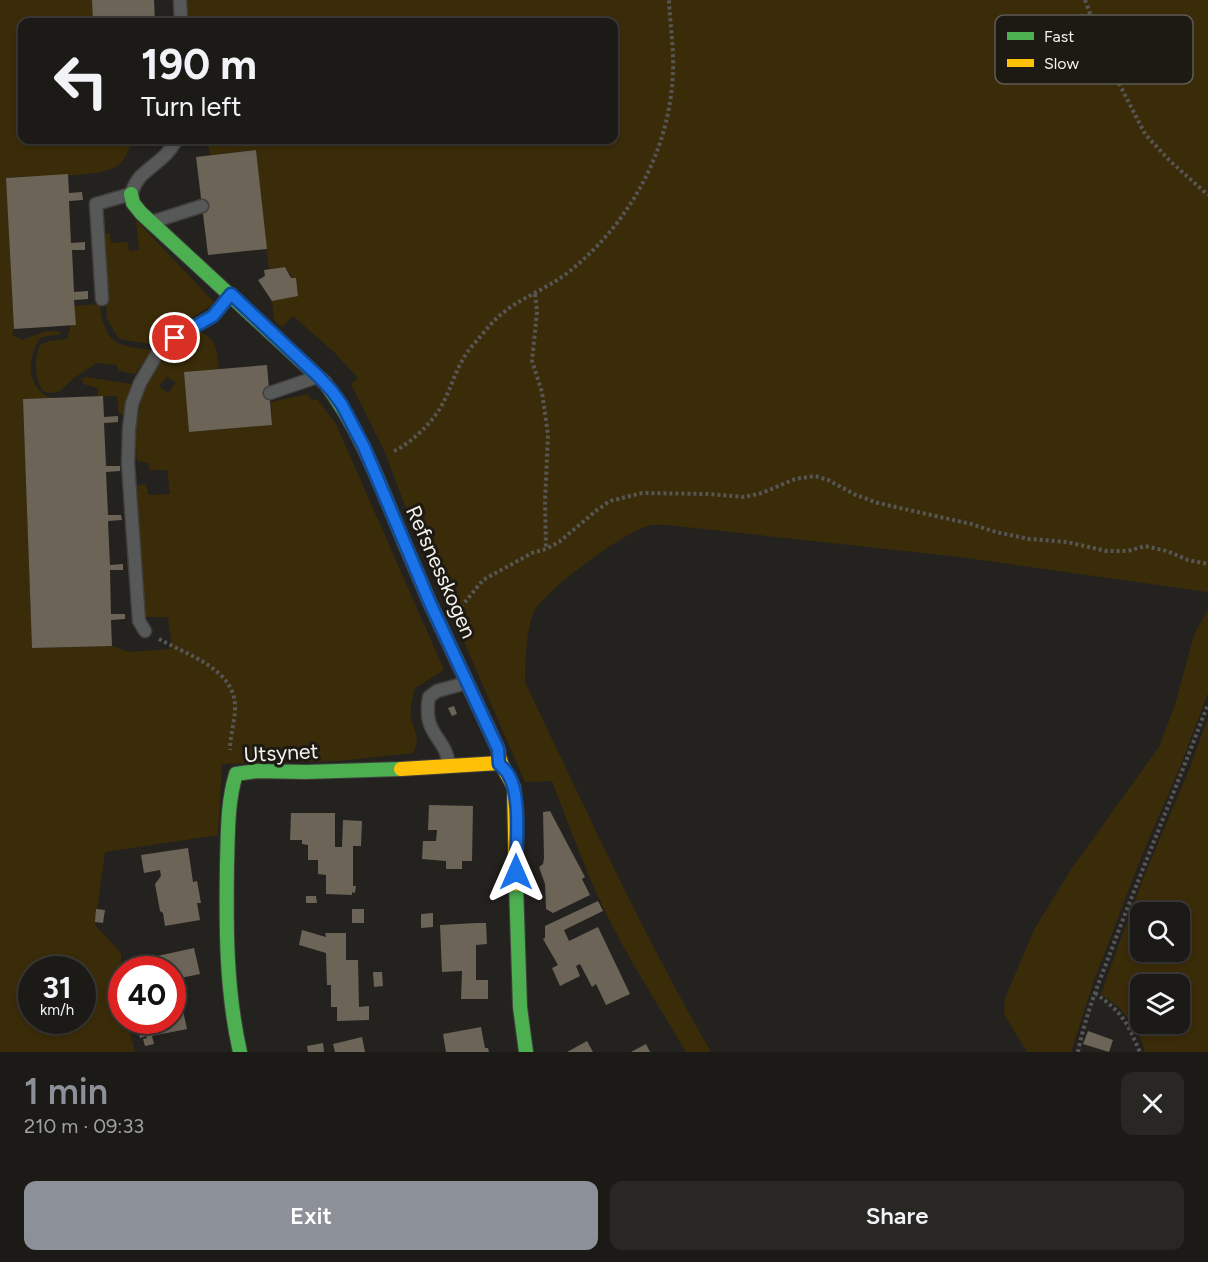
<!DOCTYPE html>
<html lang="en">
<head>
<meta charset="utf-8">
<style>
	body { margin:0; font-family:Figtree,sans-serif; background:#282724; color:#f1f3f6; height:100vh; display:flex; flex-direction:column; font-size:22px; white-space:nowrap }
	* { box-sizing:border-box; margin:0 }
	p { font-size:20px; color:#a0a1a1 }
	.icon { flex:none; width:33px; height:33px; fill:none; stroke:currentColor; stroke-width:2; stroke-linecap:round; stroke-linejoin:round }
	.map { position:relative; height:1052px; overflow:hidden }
	.side { display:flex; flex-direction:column; background:#1b1a17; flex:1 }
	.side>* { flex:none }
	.hud { position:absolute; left:18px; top:18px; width:600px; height:126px; border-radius:12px; box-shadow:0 3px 9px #0003,0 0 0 2px #393836; background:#1b1a17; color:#f1f3f6; overflow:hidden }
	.controls { position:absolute; left:1130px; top:902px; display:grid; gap:12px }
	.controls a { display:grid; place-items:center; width:60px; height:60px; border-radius:12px; background:#1b1a17; box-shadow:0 3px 9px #0003,0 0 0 2px #393836; font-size:30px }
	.speed { position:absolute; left:18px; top:956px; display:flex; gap:12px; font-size:30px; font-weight:700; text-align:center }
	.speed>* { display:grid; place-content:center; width:78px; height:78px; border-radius:50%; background:#1b1a17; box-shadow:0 3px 9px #0003,0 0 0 2px #393836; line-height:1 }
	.speed small { font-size:15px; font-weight:400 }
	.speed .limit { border:9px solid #d22; background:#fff; color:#111 }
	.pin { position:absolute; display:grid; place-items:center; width:51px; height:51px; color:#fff; margin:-26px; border:3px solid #fff; border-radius:50%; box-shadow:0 2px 6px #0007 }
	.me { position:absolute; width:66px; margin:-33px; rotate:0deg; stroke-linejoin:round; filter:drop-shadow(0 0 4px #0008) }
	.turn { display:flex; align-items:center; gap:21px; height:126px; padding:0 24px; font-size:27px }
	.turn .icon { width:78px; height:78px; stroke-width:2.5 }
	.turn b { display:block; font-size:42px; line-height:51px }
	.round { display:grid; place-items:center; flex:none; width:63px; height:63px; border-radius:12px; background:#282724 }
	.summary { display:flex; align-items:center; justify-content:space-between; height:102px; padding:0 24px }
	h1 { font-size:36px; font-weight:600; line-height:45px; color:#8c9099 }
	.button { display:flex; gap:12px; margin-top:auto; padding:12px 24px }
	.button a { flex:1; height:69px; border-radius:12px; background:#8c9099; color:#fff; font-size:24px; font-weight:600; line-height:69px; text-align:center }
	.button a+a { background:#282724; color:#f1f3f6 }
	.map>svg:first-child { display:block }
	.green { fill:#3b2c09; fill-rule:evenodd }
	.building { fill:#6b6457 }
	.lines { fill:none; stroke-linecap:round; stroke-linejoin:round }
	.lane-casing { stroke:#403f3d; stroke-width:15 }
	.fast-casing { stroke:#403f3d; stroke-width:16 }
	.slow-casing { stroke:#403f3d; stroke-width:16 }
	.path { stroke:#565655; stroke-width:4; stroke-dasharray:3 3; stroke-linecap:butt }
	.lane { stroke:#575958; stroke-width:12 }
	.fast { stroke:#4caf50; stroke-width:14 }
	.slow { stroke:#ffc107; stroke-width:14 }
	.route-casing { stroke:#114b97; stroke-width:15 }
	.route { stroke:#1a73e8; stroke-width:10 }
	.labels { text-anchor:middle; stroke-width:6; stroke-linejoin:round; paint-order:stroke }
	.street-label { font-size:21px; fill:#f5f2ee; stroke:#1d1a13 }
	.key { fill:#1d1a13; stroke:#5e5b55; stroke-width:1.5 }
	.key-label { font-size:16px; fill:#f5f2ee }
</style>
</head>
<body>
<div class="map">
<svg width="1208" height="1052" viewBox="0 0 1208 1052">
	<rect width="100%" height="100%" fill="#24221f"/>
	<g class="green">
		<path d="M0 0H92L93 22H22V140H133C129 146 126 159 120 164 102 180 31 174 6 178L14 329 12 335 22 340 46 331H58L62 334 41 337C27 358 25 385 50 398L23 399 32 648 112 646 129 652 172 649 168 617H144L136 486 146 484 148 495 170 494 167 470H150L148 463 137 461 135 431 142 397 156 367 175 344 198 331C217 337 217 352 219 369L184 372 189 432 272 425 271 402 308 394 310 399 318 400 336 424 444 670 415 688C412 699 409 710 412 721 416 735 420 739 413 753L338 761 222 764 218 835 105 852 95 925 121 953 122 1020H127L135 1052H0ZM167 377 176 382 168 393 159 386ZM32 969H82V1020H32Z"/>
		<path d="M186 0H1208V592L960 557 667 525C660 525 651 524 645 527 622 534 547 589 535 610 526 626 525 663 525 682 584 806 642 933 711 1052H686C662 1011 636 971 614 929 589 881 571 831 552 781L525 782 406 508 383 448 351 384 358 378 334 352 293 316 282 327 274 320 272 301 293 296 291 275 285 267 269 269 256 150 210 155 207 140H614V22H187Z"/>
		<path d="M136 220 215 303 173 330 156 345 119 339 107 319 102 234 110 233 111 243 128 242 129 251 139 250Z"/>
		<path d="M99 304C107 344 112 345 152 350L135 374 120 371 116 365 97 363 74 378 60 391 53 393 44 392C34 379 34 359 40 345L49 341 67 339 71 325H76L74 306Z"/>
		<path d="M86 377 131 384 124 414H119L117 396H98V388L83 384 82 379Z"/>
		<path d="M1208 609V693L1180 767 1142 855 1093 983 1071 1052H1027L1004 1014 1005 998 1035 928 1072 868 1159 747 1175 705 1194 635Z"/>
		<path d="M1208 717V1052H1145L1139 1034 1120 1008 1101 994 1142 881 1189 770ZM1140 912H1179V951H1140ZM1140 984H1179V1023H1140Z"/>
	</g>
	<g class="building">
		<path d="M92 0H154L155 22H93Z"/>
		<path d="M256 150 267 249 208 255 196 157Z"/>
		<path d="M68 174 69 193 82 192 83 200 69 201 71 243 85 242V250H72L74 292 88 291V299L74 300 76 325 14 329 6 178Z"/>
		<path d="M285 267 291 278H296L298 296 272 301 258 280 265 276 264 270Z"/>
		<path d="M267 365 272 425 189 432 184 372Z"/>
		<path d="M103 396 104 417 118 416V422L104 423 106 466H120V471L106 472 108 515H121L122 520 108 521 110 565 123 564V570H110L111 614H125V619L111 620 112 646 32 648 23 399Z"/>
		<path d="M454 706 457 714 452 716 448 708Z"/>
		<path d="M429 805 473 806 472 861H462V869H446V861L422 859 423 841H436L437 830H428Z"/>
		<path d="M550 811 585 877 582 879 590 895 553 913 546 909 545 884 539 867 543 864 544 858 543 812Z"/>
		<path d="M291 813H335V847H342L343 820 362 821 361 846H353V886H356L355 893 352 892V895L326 894V875L318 874V860H308V845L302 844V840H290Z"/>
		<path d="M188 848 193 882 197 881 201 903H197L200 920 165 926 163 913 160 911 155 884 161 876 160 870 144 873 141 855Z"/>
		<path d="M306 896H316L317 903H306Z"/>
		<path d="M598 901 603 911 564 930 569 941 598 927 630 994 606 1005 596 984 592 987 580 964 576 966 580 976 560 986 552 968 558 965 543 939 545 938V926Z"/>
		<path d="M96 909 105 910 103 923 95 922Z"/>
		<rect x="352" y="909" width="12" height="14"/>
		<path d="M433 913V927L421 928V914Z"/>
		<path d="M476 923H486L487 944 476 945V980H488V999H461L462 971 442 972 440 925Z"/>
		<path d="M302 930 326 937 325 933H346V960H358L359 1007 369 1006V1020L337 1021V1007H331V985H327L326 953 299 945Z"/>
		<path d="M194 948 200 974 176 979 187 1029 152 1036 154 1044 145 1046 143 1039 147 1038 146 1036 140 1038 136 1020H172V969H150L148 958Z"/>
		<path d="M373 972H382L383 986 374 987Z"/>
		<path d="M481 1027 485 1048H488L489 1052H446L443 1034Z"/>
		<path d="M1088 1031 1113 1040 1109 1052 1083 1044Z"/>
		<path d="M362 1037 365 1052H335L333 1044Z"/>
		<path d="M587 1041 593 1052H567Z"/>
		<path d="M323 1043 324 1052H308L307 1046Z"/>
		<path d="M646 1044 650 1052H631Z"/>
	</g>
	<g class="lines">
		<g class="lane-casing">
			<g id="lane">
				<path d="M180 0 181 22"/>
				<path d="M155 221 202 206"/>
				<path d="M102 299 96 204 131 194C133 188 136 182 140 177 153 164 168 157 176 140"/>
				<path d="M270 393 314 378"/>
				<path d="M145 631 139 621 128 464 129 429 132 404 140 383 157 354 175 338 213 316 230 295"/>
				<path d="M449 765C446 736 422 736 429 697L437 691 466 683"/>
			</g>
		</g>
		<g class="fast-casing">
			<g id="fast">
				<path d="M131 194 133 203 141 213 325 383C361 430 381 488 404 542"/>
				<path d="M516 884 520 1007 526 1052"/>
				<path d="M240 1052C226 990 226 928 227 865 228 835 227 803 236 774L257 771 306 772 401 769"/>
			</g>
		</g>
		<g class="slow-casing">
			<g id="slow">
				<path d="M404 542 430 603 498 749C499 766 508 773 514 788L516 884"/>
				<path d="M401 769 499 763"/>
			</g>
		</g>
		<g class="path">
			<path d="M1085 0 1109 64 1145 134 1169 160 1208 195"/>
			<path d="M535 294 537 312 532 361 542 392 548 435 545 502 546 549"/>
			<path d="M394 451C412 443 436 419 444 401 454 381 458 362 473 345 483 334 492 321 504 312 523 297 546 289 566 274 628 226 670 152 673 72 674 48 670 24 669 0"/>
			<path d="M461 607 483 580 532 553 546 549 559 542 597 510 610 501 642 493 707 494 744 497 762 493 795 479 815 476 828 480 856 495 878 503 971 524 996 532 1029 539 1067 542 1106 551H1128L1145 546 1167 551 1188 560 1208 564"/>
			<path d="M159 639C187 655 236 669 235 708 235 722 230 735 230 750"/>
			<path d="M1095 993C1124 1014 1126 1021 1140 1052"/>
			<path d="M1078 1052C1086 1011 1103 973 1117 935 1147 857 1179 781 1208 704"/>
		</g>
		<use href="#lane" class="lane"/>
		<use href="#fast" class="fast"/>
		<use href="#slow" class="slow"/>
	</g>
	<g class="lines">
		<g class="route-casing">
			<path id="route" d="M175 338 213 316 231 294 318 376 332 391 342 405 364 447 430 603 498 749 499 764C502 767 506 770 508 774 522 796 516 846 516 872"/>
		</g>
		<use href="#route" class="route"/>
	</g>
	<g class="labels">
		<g class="street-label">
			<text transform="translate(441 572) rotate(66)" y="7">Refsnesskogen</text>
			<text transform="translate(281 753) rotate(-3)" y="7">Utsynet</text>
		</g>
	</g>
	<rect x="995" y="15" width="198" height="69" rx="9" class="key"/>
	<rect x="1007" y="32" width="27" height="8" fill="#4caf50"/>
	<rect x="1007" y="59" width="27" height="8" fill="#ffc107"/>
	<g class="key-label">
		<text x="1044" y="42">Fast</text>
		<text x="1044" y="69">Slow</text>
	</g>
</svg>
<div class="controls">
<a><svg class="icon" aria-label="search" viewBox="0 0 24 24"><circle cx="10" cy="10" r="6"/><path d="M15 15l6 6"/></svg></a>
<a><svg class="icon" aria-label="layers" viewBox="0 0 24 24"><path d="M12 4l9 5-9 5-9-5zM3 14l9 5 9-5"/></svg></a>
</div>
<div class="speed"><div>31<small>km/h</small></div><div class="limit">40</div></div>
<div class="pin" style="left:175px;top:338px;background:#d93025"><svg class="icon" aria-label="arrive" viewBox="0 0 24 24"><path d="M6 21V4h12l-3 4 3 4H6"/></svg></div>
<svg class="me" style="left:516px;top:872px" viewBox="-20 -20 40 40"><path d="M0-17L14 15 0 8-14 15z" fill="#1a73e8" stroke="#fff" stroke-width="4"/></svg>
<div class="hud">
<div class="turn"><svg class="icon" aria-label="left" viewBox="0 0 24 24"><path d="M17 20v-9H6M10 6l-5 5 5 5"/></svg><div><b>190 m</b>Turn left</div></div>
</div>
</div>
<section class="side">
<div class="summary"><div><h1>1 min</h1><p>210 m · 09:33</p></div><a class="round"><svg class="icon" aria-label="close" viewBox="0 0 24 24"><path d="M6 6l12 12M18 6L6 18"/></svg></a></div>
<div class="button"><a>Exit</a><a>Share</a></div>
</section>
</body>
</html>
